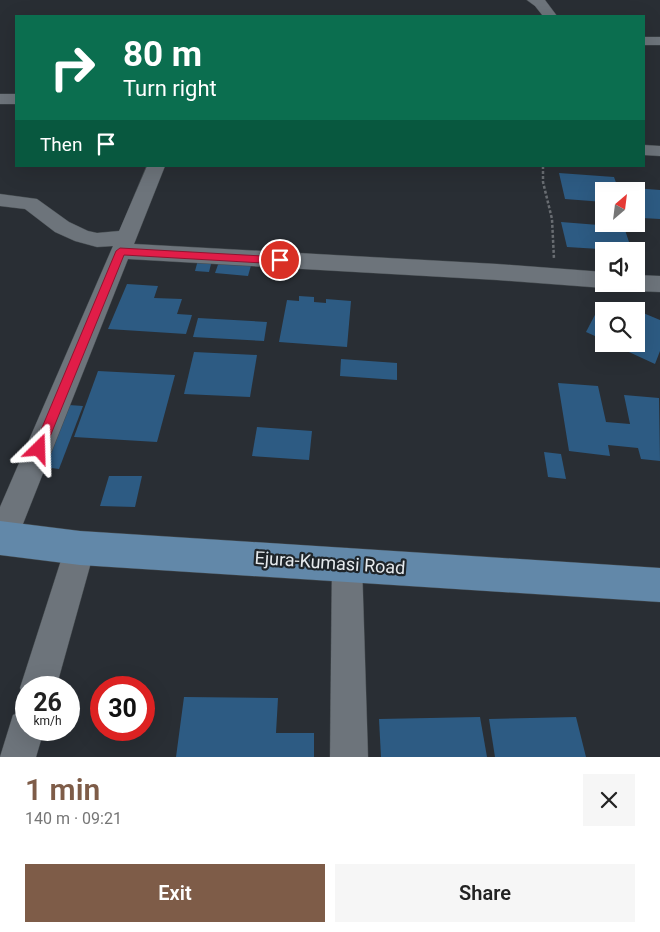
<!DOCTYPE html>
<html lang="en">
<head>
<meta charset="utf-8">
<style>
	body { margin:0; font-family:Roboto,sans-serif; background:#f6f6f6; color:#222; height:100vh; display:flex; flex-direction:column; font-size:19px; white-space:nowrap }
	* { box-sizing:border-box; margin:0 }
	p { font-size:16px; color:#767676 }
	.icon { flex:none; width:28px; height:28px; fill:none; stroke:currentColor; stroke-width:2; stroke-linecap:round; stroke-linejoin:round }
	.map { position:relative; height:757px; overflow:hidden }
	.details { display:flex; flex-direction:column; background:#fff; flex:1 }
	.details>* { flex:none }
	.top-card { position:absolute; left:15px; top:15px; width:630px; height:152px; border-radius:0px; box-shadow:0 5px 20px #0002; background:#0b6e4f; color:#fff; overflow:hidden }
	.needle { width:32px; rotate:28deg }
	.tools { position:absolute; left:595px; top:182px; display:grid; gap:10px }
	.tools a { display:grid; place-items:center; width:50px; height:50px; border-radius:0px; background:#fff; box-shadow:0 5px 20px #0002; font-size:25px }
	.speed { position:absolute; left:15px; top:676px; display:flex; gap:10px; font-size:25px; font-weight:700; text-align:center }
	.speed>* { display:grid; place-content:center; width:65px; height:65px; border-radius:50%; background:#fff; box-shadow:0 5px 20px #0002; line-height:1 }
	.speed small { font-size:12px; font-weight:400 }
	.speed .limit { border:8px solid #d22; background:#fff; color:#111 }
	.pin { position:absolute; display:grid; place-items:center; width:42px; height:42px; color:#fff; margin:-21px; border:2px solid #fff; border-radius:50%; box-shadow:0 1px 5px #0007 }
	.me { position:absolute; width:55px; margin:-28px; rotate:22deg; stroke-linejoin:round; filter:drop-shadow(0 0 4px #0008) }
	.turn { display:flex; align-items:center; gap:18px; height:105px; padding:0 25px; font-size:22px }
	.turn .icon { width:65px; height:65px; stroke-width:2.5 }
	.turn b { display:block; font-size:35px; line-height:42px }
	.then { display:flex; align-items:center; height:48px; padding:0 25px; background:#0003; gap:10px; font-size:19px }
	.round { display:grid; place-items:center; flex:none; width:52px; height:52px; border-radius:0px; background:#f6f6f6 }
	.headline { display:flex; align-items:center; justify-content:space-between; height:85px; padding:0 25px }
	h1 { font-size:30px; font-weight:600; line-height:38px; color:#7e5c48 }
	.primary-button { display:flex; gap:10px; margin-top:auto; padding:10px 25px }
	.primary-button a { flex:1; height:58px; border-radius:0px; background:#7e5c48; color:#fff; font-size:20px; font-weight:600; line-height:58px; text-align:center }
	.primary-button a+a { background:#f6f6f6; color:#222 }
	.map>svg:first-child { display:block }
	.building { fill:#2d5b83 }
	.lines { fill:none; stroke-linecap:round; stroke-linejoin:round }
	.minor-casing { stroke:#444a4e; stroke-width:1 }
	.major-casing { stroke:#444a4e; stroke-width:1 }
	.path { stroke:#696d72; stroke-width:2.5; stroke-dasharray:3 2; stroke-linecap:butt }
	.minor { fill:#6d747b; fill-rule:evenodd }
	.major { fill:#6288a9; fill-rule:evenodd }
	.route { fill:#e11d48; stroke:#92132f }
	.labels { text-anchor:middle; stroke-width:4.5; stroke-linejoin:round; paint-order:stroke }
	.near-street-label { font-size:18px; fill:#e6eaed; stroke:#1f252a }
</style>
</head>
<body>
<div class="map">
<svg width="660" height="757" viewBox="0 0 660 757">
	<rect width="100%" height="100%" fill="#292e34"/>
	<g class="building">
		<path d="M559 173 614 177 619 191H604V202L565 199Z"/>
		<path d="M634 188 660 190V219L642 218Z"/>
		<path d="M561 222 624 227 632 251 567 247Z"/>
		<path d="M220 259 252 262 248 276 215 273Z"/>
		<path d="M198 260H212L209 272 195 271Z"/>
		<path d="M127 284 158 286 154 298 182 299 177 314 192 315 186 334 108 329Z"/>
		<path d="M299 296 314 297V302L326 303V299L351 301 347 347 279 342 287 300 299 301Z"/>
		<path d="M598 309 604 311V340L586 332Z"/>
		<path d="M636 310 660 320V351L655 364 618 347 620 344H636Z"/>
		<path d="M198 318 267 322 264 341 193 337Z"/>
		<path d="M194 352 257 355 250 397 184 394Z"/>
		<path d="M341 359 397 363V380L340 376Z"/>
		<path d="M98 371 175 375 157 442 74 437Z"/>
		<path d="M558 383 598 386 606 422 630 424 624 395 659 398 660 461 641 459 638 448 608 445 610 456 569 451Z"/>
		<path d="M69 405 83 406 59 469 44 467Z"/>
		<path d="M257 427 312 431 309 460 252 456Z"/>
		<path d="M544 452 561 454 566 479 548 477Z"/>
		<path d="M109 476H142L135 507 100 506Z"/>
		<path d="M184 697 278 698 276 733H314V757H176Z"/>
		<path d="M480 717 487 757H381L379 719Z"/>
		<path d="M576 717 586 757H495L489 719Z"/>
	</g>
	<g class="lines">
		<g class="minor-casing">
			<g id="minor">
				<path d="M527 0H545L557 16H543L535 6Z"/>
				<rect x="644" y="37" width="16" height="8"/>
				<rect x="0" y="94" width="16" height="10"/>
				<path d="M644 145 660 146V156L644 155Z"/>
				<path d="M147 166H165L134 244 497 264 604 272V284H613L604 288 497 280 128 259 13 549 2 553 0 552V507L113 246 97 247 75 241 55 232 25 209 0 206V194L37 199 69 222 88 231 97 233 119 231Z"/>
				<path d="M636 275 660 276V292L636 291 628 289 625 284H636Z"/>
				<path d="M80 533 91 537 95 548 56 688H26V701L20 688 65 548 69 537Z"/>
				<path d="M347 548 358 552 362 563 368 757H330L332 563 336 552Z"/>
				<path d="M26 710V730H44L36 757H0L13 715Z"/>
			</g>
		</g>
		<g class="major-casing">
			<path id="major" d="M0 521 80 531 660 568V602L80 565 0 555Z"/>
		</g>
		<path class="path" d="M543 166V182L552 219 554 259"/>
		<use href="#minor" class="minor"/>
		<use href="#major" class="major"/>
	</g>
	<path class="route" d="M120 248 280 257 285 260 280 264 124 255 45 449 44 453 39 454 35 453 33 449 116 251Z"/>
	<g class="labels">
		<g class="near-street-label">
			<text transform="translate(330 563) rotate(4)" y="6">Ejura-Kumasi Road</text>
		</g>
	</g>
</svg>
<div class="tools">
<a><svg class="needle" viewBox="-14 -14 28 28"><path d="M0-13l5 13h-10z" fill="#e53935"/><path d="M0 13l5-13h-10z" fill="#767676"/></svg></a>
<a><svg class="icon" aria-label="sound" viewBox="0 0 24 24"><path d="M4 9h4l5-4v14l-5-4H4zM17 9q2 3 0 6"/></svg></a>
<a><svg class="icon" aria-label="search" viewBox="0 0 24 24"><circle cx="10" cy="10" r="6"/><path d="M15 15l6 6"/></svg></a>
</div>
<div class="speed"><div>26<small>km/h</small></div><div class="limit">30</div></div>
<div class="pin" style="left:280px;top:260px;background:#d93025"><svg class="icon" aria-label="arrive" viewBox="0 0 24 24"><path d="M6 21V4h12l-3 4 3 4H6"/></svg></div>
<svg class="me" style="left:39px;top:449px" viewBox="-20 -20 40 40"><path d="M0-17L14 15 0 8-14 15z" fill="#e11d48" stroke="#fff" stroke-width="4"/></svg>
<div class="top-card">
<div class="turn"><svg class="icon" aria-label="right" viewBox="0 0 24 24"><path d="M7 20v-9h11M14 6l5 5-5 5"/></svg><div><b>80 m</b>Turn right</div></div>
<div class="then">Then<svg class="icon" aria-label="arrive" viewBox="0 0 24 24"><path d="M6 21V4h12l-3 4 3 4H6"/></svg></div>
</div>
</div>
<section class="details">
<div class="headline"><div><h1>1 min</h1><p>140 m · 09:21</p></div><a class="round"><svg class="icon" aria-label="close" viewBox="0 0 24 24"><path d="M6 6l12 12M18 6L6 18"/></svg></a></div>
<div class="primary-button"><a>Exit</a><a>Share</a></div>
</section>
</body>
</html>
